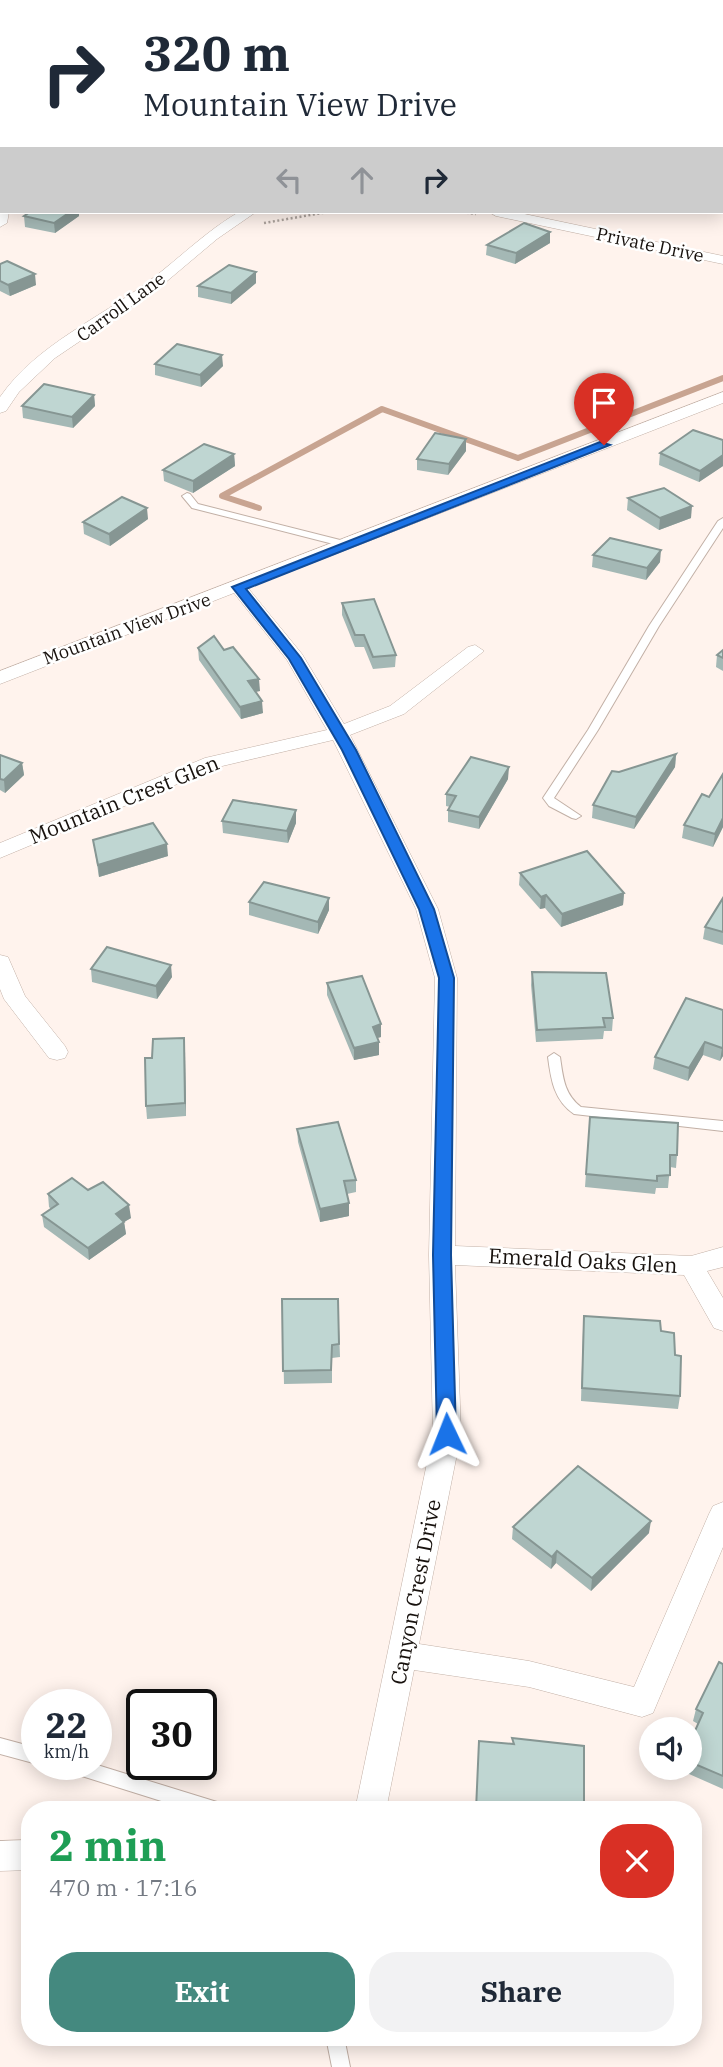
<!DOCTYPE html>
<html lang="en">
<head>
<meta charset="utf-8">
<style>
	body { margin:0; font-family:"IBM Plex Serif",serif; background:#f2f2f3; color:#1f2937; height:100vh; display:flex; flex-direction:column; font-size:26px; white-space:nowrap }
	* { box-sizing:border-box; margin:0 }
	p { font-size:23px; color:#747a83 }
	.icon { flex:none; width:38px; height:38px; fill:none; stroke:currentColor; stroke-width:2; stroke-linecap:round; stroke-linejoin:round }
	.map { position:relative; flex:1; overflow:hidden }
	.drawer { position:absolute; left:21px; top:1801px; width:681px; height:245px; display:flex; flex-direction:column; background:#fff; border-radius:28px; box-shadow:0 4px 18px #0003 }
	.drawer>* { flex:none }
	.hud { position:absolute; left:0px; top:0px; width:724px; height:214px; box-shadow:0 4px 18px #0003; background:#fff; color:#1f2937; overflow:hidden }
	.tools { position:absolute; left:639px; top:1717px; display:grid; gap:14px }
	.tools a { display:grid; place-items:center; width:63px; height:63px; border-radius:50%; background:#fff; box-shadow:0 4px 18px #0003; font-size:35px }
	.speed { position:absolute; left:21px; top:1689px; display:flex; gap:14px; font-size:35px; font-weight:700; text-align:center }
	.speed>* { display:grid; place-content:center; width:91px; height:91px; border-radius:50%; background:#fff; box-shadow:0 4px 18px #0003; line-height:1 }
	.speed small { font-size:18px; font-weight:400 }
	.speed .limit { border:4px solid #111; border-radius:10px; background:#fff; color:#111 }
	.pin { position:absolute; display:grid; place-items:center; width:60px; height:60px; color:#fff; margin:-72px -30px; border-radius:50% 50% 50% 0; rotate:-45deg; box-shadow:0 0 7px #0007 }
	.pin .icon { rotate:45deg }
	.me { position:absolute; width:77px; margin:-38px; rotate:358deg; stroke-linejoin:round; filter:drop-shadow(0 0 5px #0008) }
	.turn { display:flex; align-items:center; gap:24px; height:147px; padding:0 28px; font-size:32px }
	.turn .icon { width:91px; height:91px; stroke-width:2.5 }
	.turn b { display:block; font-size:49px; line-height:60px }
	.lanes { display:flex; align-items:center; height:66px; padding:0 28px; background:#0003; justify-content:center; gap:35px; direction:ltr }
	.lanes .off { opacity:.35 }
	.round { display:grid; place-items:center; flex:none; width:74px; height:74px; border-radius:28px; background:#f2f2f3 }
	.summary { display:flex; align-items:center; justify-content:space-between; height:119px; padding:0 28px }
	h1 { font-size:42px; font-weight:800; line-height:52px; color:#1e9e55 }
	.action { display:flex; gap:14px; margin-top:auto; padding:14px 28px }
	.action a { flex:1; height:80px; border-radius:28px; background:#44897f; color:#fff; font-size:28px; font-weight:800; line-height:80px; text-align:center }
	.action a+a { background:#f2f2f3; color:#1f2937 }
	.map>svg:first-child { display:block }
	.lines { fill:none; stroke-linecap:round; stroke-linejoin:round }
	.stream { stroke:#c8a491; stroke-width:6 }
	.service-casing { stroke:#c2b0a6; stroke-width:2 }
	.minor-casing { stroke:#c2b0a6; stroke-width:1 }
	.path { stroke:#ada39d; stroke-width:2.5; stroke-dasharray:2 2.5; stroke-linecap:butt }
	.service { fill:#fff; fill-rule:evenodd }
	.minor { fill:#fff; fill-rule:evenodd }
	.wall { fill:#a4b8b5 }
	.shaded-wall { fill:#869693 }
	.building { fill:#bfd6d2; stroke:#869693; stroke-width:2 }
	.route { fill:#1a73e8; stroke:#114b97; stroke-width:2 }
	.labels { text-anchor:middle; stroke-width:5; stroke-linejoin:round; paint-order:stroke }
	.far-street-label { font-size:18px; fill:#17110d; stroke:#fff }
	.street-label { font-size:21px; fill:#17110d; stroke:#fff }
</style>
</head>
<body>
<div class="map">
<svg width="723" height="2067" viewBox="0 0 723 2067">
	<rect width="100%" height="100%" fill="#fff3ed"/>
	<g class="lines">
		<path class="stream" d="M259 508 222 496 382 409 518 458 723 378"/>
		<g class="service-casing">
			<g id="service">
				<rect x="0" y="143" width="2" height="5"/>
				<path d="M187 493 190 494 198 504 352 543 354 545 349 548 192 508 182 496Z"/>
				<path d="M723 518V528L659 626 598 730 554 798 581 816 576 819 572 818 549 806 543 798 588 730 649 626 718 521Z"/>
				<path d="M554 1053 560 1057C563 1077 564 1094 581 1107L723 1121V1131L574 1114C554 1100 551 1080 548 1057Z"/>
				<path d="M0 1738 37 1748V1764L0 1754Z"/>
				<path d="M61 1764H94L217 1802 223 1804 225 1810H190L69 1772 63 1769Z"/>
				<path d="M326 2037H344L350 2067H332Z"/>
			</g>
		</g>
		<g class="minor-casing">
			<g id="minor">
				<rect x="0" y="172" width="2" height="16"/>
				<path d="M0 208 2 212H9L7 223 0 227Z"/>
				<path d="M239 212H256L217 239 160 287 55 358 19 392 6 411 0 413V397C37 344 99 319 149 281 180 258 206 231 239 212Z"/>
				<path d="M489 212H515L723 256V264L496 216Z"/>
				<path d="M723 392V403L248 588 302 654 344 724 390 706 468 647 475 645 484 651 404 714 350 735 438 909 457 978 455 1246 691 1256 723 1247V1267L707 1271 723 1298V1331L714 1328 684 1275 455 1265 461 1434 419 1644 529 1661 634 1687 709 1514 713 1506 723 1502V1547L653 1713 642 1717 529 1687 414 1670 386 1810H355L433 1434 429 1255 435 978 416 909 333 740 218 767 0 858V843L205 758 327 730 287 660 234 593 0 684V671Z"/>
				<path d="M0 955 8 957 25 996 65 1046 68 1052 65 1058 57 1060 49 1058 4 999 0 989Z"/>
				<path d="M30 1840V1870L0 1871V1841Z"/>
			</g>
		</g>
		<g class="path">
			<path d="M462 212 476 214"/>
			<path d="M264 223 328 212"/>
		</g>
		<use href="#service" class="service"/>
		<use href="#minor" class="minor"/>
	</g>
	<g class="wall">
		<path d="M24 216H79L55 233 25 227Z"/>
		<path d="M550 232V243L515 264 486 255 487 245Z"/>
		<path d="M0 264 36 285 10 296 0 291Z"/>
		<path d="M256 283 231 304 198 297V286Z"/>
		<path d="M155 364 223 366 201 387 155 375Z"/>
		<path d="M94 395 95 406 73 428 23 418 22 406Z"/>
		<path d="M723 440V466L699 482 659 465 660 453Z"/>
		<path d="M466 451 448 475 417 470V459Z"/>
		<path d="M234 454 235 466 193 493 164 481 163 470Z"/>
		<path d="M628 498 691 518 659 530 627 510Z"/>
		<path d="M148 519 110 546 84 534 83 522Z"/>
		<path d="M593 555 660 562 646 580 592 567Z"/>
		<path d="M342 603 396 655 395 667 373 669 364 647H355L342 615Z"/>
		<path d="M198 648 224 650 260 691 255 692 263 713 241 719 199 660Z"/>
		<path d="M723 650V671L716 667 717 655Z"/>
		<path d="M676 754 675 767 634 829 592 818 593 805 619 772Z"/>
		<path d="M0 755 22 763 24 775 5 793 0 790Z"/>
		<path d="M508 779 479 829 448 822V810L450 807 446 806V794Z"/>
		<path d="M296 810V823L288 843 223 833 222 821Z"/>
		<path d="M684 825 723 827 713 847 682 838Z"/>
		<path d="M93 840 168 856 99 877Z"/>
		<path d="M520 873 624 893 623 905 561 927 545 908 540 909 519 885Z"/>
		<path d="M329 898V910L318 934 249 915V902Z"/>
		<path d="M723 898V945L703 939 705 927Z"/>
		<path d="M91 969 172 977 157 999 92 982Z"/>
		<path d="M532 972 613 1018 612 1031H604L603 1039 536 1042 531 985Z"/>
		<path d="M327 983 381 1024V1037L377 1038 379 1055 354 1060 327 995Z"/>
		<path d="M723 1010V1056L720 1061 703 1055 688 1081 653 1069 655 1057Z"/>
		<path d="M184 1038 186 1116 147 1119 146 1106 152 1058Z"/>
		<path d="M590 1117 677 1155 676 1168 670 1167 668 1188H656L655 1194 585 1187Z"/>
		<path d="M297 1129 356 1180V1192L347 1194 349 1203V1216L320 1222 298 1142Z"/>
		<path d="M88 1190 131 1218 124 1222 126 1234 89 1260 44 1227 42 1215 51 1209 49 1207 48 1194Z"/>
		<path d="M282 1299H338L340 1357 332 1358V1383L284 1384Z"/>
		<path d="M584 1316 661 1331 675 1355 680 1396 678 1409 581 1401 583 1329Z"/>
		<path d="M513 1527 649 1533 591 1591 556 1563 551 1569 512 1539Z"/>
		<path d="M723 1664V1789L680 1770V1768H690V1742L698 1724 693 1721 696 1709Z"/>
	</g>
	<g class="shaded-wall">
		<path d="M70 212H79V216L55 233 54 223Z"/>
		<path d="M550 232V243L515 264 516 253Z"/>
		<path d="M256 272V283L231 304V293Z"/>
		<path d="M35 274 36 285 10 296 8 285Z"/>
		<path d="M222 355 223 366 201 387 200 375Z"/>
		<path d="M94 395 95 406 73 428 72 417Z"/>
		<path d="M466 439V451L448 475 449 464Z"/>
		<path d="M723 450V466L699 482 700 471Z"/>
		<path d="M234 454 235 466 193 493V481Z"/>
		<path d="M692 506 691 518 659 530 660 518Z"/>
		<path d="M147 508 148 519 110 546 109 534Z"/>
		<path d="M661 550 660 562 646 580 647 568Z"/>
		<path d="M259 679 260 691 248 693V681Z"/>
		<path d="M262 701 263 713 241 719 240 707Z"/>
		<path d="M676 754 675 767 634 829 636 817Z"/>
		<path d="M22 763 24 775 5 793 4 780Z"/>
		<path d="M509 767 508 779 479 829V817Z"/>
		<path d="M296 810V823L288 843 287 831Z"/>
		<path d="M723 818V827L713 847 715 834Z"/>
		<path d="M167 844 168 856 99 877 98 865Z"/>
		<path d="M624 893 623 905 561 927 562 914Z"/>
		<path d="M546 895 545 908 540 909 541 897Z"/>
		<path d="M329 898V910L318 934V922Z"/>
		<path d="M171 965 172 977 157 999 156 986Z"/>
		<path d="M381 1024V1037L373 1039V1027Z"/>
		<path d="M184 1038 185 1050 186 1116 185 1103Z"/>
		<path d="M379 1042V1055L354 1060V1048Z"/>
		<path d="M705 1042 703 1055 688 1081 689 1068Z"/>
		<path d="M723 1047V1056L720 1061 722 1048Z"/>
		<path d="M349 1203V1216L320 1222V1209Z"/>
		<path d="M129 1205 131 1218 124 1222 126 1234 89 1260 88 1248 116 1214Z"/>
		<path d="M651 1521 649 1533 591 1591 592 1578Z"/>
		<path d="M557 1551 556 1563 551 1569 552 1557Z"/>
	</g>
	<g class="building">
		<path d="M474 0H495L496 2 463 1Z"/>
		<path d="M712 0H723V24V2H710Z"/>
		<path d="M30 212H70L54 223 24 216Z"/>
		<path d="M524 223 550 232 516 253 487 245Z"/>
		<path d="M7 261 35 274 8 285 0 281V264Z"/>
		<path d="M229 265 256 272 231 293 198 286Z"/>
		<path d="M177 344 222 355 200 375 155 364Z"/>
		<path d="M44 384 94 395 72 417 22 406Z"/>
		<path d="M693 430 723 440V455L700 471 660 453Z"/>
		<path d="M435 433 466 439 449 464 417 459Z"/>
		<path d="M204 444 234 454 193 481 163 470Z"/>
		<path d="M664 488 692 506 660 518 628 498Z"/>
		<path d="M122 497 147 508 109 534 83 522Z"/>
		<path d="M610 538 661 550 647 568 593 555Z"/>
		<path d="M374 599 396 655 373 657 364 635H355L342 603Z"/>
		<path d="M214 636 224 650 233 647 259 679 248 681 262 701 240 707 198 648Z"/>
		<path d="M723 650V658L717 655Z"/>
		<path d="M676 754 636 817 593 805 612 771 619 772Z"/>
		<path d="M0 755 22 763 4 780 0 779Z"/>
		<path d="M471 757 509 767 479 817 448 810 456 796 446 794Z"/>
		<path d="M723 774V818L715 834 684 825 702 794 709 797Z"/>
		<path d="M233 800 296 810 287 831 222 821Z"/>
		<path d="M153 823 167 844 98 865 93 840Z"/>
		<path d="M587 851 624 893 562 914 546 895 541 897 520 873Z"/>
		<path d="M264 882 329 898 318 922 249 902Z"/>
		<path d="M723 898V932L705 927Z"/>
		<path d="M107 947 171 965 156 986 91 969Z"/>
		<path d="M532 972 606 973 613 1018H603L605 1027 537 1030Z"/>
		<path d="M362 976 381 1024 373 1027 379 1042 354 1048 327 983Z"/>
		<path d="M686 998 723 1010V1047L722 1048 705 1042 689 1068 655 1057Z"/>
		<path d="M184 1038 185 1103 146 1106 145 1058H152L153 1039Z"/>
		<path d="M590 1117 678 1123 677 1155H670V1175L657 1176V1181L586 1174Z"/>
		<path d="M338 1122 356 1180 344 1181 349 1203 320 1209 297 1129Z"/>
		<path d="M72 1178 88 1190 103 1182 129 1205 116 1214 124 1222 88 1248 42 1215 58 1204 48 1194Z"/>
		<path d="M282 1299H338L339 1344 332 1345 331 1370 283 1371Z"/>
		<path d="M584 1316 660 1321 661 1331 674 1333 675 1355 681 1356 680 1396 582 1388Z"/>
		<path d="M578 1466 651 1521 592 1578 557 1551 552 1557 513 1527Z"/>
		<path d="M719 1662 723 1664V1776L690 1762V1742L703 1713 696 1709Z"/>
		<path d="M512 1738 584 1746V1810H476L479 1741 514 1744Z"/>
	</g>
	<path class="route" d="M600 442 610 445 246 589 301 658 356 750 434 909 454 978 451 1255 456 1434 454 1439 447 1442 440 1439 437 1434 433 1255 439 978 419 909 342 750 289 659 232 587Z"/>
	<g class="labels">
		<g class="far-street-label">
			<text transform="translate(650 245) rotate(12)" y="6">Private Drive</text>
			<text transform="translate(121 307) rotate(-36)" y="6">Carroll Lane</text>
			<text transform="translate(127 629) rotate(-20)" y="6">Mountain View Drive</text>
		</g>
		<g class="street-label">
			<text transform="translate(124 800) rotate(-22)" y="7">Mountain Crest Glen</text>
			<text transform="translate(583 1261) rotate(3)" y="7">Emerald Oaks Glen</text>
			<text transform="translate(416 1592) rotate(-79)" y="7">Canyon Crest Drive</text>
		</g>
	</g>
</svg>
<div class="tools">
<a><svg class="icon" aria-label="sound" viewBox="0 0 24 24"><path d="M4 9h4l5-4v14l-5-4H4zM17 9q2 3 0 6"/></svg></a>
</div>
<div class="speed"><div>22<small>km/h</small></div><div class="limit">30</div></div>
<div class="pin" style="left:604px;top:445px;background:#d93025"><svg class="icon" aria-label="arrive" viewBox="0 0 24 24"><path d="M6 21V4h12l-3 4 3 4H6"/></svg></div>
<svg class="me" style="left:447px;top:1434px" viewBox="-20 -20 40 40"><path d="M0-17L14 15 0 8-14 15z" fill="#1a73e8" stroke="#fff" stroke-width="4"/></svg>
<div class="hud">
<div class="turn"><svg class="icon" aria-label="right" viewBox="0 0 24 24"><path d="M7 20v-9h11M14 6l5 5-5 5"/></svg><div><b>320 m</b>Mountain View Drive</div></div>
<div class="lanes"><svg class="icon off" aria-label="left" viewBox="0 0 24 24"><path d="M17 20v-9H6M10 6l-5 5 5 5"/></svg><svg class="icon off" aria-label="ahead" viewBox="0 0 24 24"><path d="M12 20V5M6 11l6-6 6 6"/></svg><svg class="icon" aria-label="right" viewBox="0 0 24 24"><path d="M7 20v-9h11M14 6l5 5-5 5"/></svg></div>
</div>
<section class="drawer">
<div class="summary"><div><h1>2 min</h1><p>470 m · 17:16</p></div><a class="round" style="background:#d93025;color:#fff"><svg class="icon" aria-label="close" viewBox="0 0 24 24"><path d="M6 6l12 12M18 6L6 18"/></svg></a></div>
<div class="action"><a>Exit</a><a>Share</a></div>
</section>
</div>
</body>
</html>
